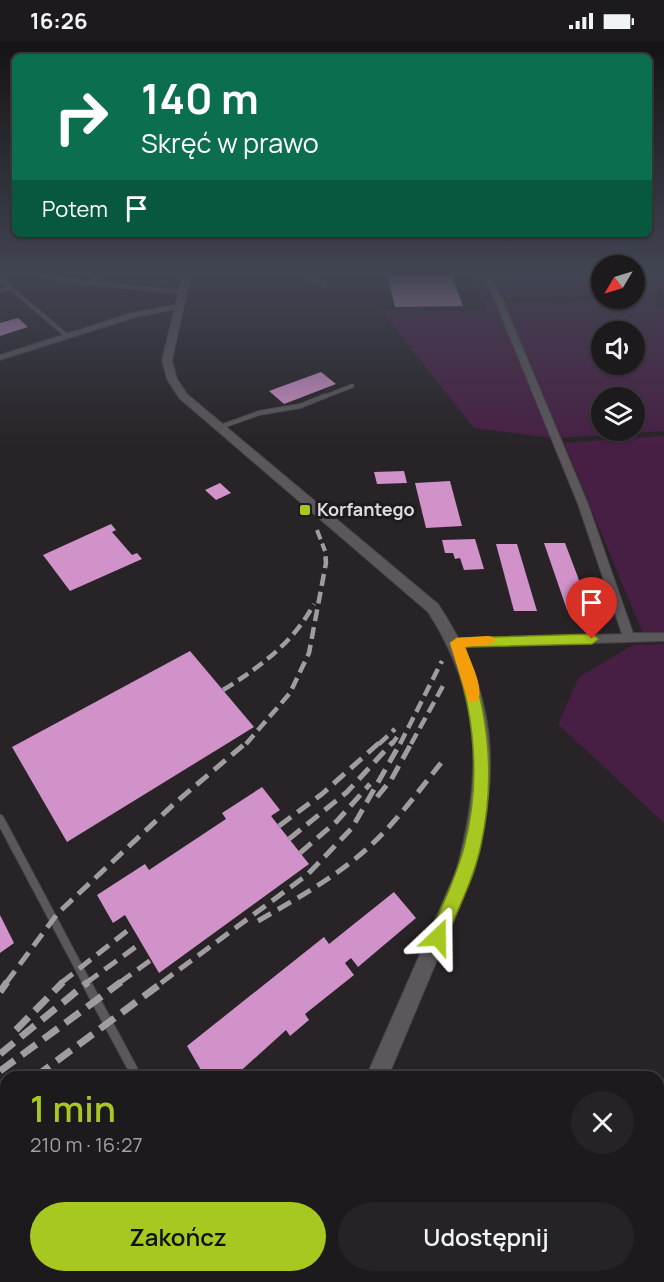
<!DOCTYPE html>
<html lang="pl">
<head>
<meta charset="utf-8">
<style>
	body { margin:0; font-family:Manrope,sans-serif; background:#252326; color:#f1f3f6; height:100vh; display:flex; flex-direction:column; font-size:22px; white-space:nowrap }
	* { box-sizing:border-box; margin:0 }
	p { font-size:20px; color:#a0a1a4 }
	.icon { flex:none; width:33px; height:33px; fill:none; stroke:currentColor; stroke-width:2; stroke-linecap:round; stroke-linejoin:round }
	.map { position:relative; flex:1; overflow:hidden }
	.side { position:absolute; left:0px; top:1029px; width:664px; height:212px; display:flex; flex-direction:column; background:#1d1a1d; border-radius:18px 18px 0 0; box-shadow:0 2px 4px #0004,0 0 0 2px #3b383b }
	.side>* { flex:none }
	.hud { position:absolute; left:12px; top:12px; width:640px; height:183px; border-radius:9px; box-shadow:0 2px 4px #0004,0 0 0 2px #3b383b; background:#0b6e4f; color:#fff; overflow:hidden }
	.needle { width:39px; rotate:232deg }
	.controls { position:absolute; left:591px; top:213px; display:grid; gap:12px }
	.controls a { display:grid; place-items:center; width:54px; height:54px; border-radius:50%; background:#1d1a1d; box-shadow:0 2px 4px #0004,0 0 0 2px #3b383b; font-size:30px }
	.pin { position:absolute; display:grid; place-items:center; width:51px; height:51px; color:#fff; margin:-62px -26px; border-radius:50% 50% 50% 0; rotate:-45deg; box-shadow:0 0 6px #0007 }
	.pin .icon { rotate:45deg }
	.me { position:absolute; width:66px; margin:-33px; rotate:23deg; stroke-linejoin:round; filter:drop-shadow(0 0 4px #0008) }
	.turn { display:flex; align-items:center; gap:21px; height:126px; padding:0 30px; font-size:27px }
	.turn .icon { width:78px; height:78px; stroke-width:2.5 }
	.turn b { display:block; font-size:42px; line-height:51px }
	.then { display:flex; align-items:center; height:57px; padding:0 30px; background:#0003; gap:12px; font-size:22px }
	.round { display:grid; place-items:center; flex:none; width:63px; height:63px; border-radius:32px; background:#252326 }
	.overview { display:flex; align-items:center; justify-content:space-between; height:102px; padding:0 30px }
	h1 { font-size:36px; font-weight:600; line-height:45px; color:#a6c820 }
	.button { display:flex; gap:12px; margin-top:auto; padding:12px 30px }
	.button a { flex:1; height:69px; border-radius:36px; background:#a6c820; color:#111; font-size:24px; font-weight:600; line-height:69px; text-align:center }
	.button a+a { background:#252326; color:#f1f3f6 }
	.status { display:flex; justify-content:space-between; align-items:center; height:42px; padding:0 30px; background:#1d1a1d; direction:ltr }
	.status svg { height:16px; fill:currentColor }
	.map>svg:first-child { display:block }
	.green { fill:#481f44; fill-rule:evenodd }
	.water { fill:#91578a }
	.building { fill:#d092c8 }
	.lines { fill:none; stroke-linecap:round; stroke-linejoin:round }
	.service-far3-casing { stroke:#423f41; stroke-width:5 }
	.service-far2-casing { stroke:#423f41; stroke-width:6 }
	.service-far1-casing { stroke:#423f41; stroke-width:10 }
	.service-casing { stroke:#423f41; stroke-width:11 }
	.minor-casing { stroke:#423f41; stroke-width:2 }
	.tertiary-casing { stroke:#423f41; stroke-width:2 }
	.service-far3 { stroke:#5c575b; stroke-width:4 }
	.service-far2 { stroke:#5c575b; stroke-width:4.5 }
	.service-far1 { stroke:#5c575b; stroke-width:8 }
	.service { stroke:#5c575b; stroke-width:9 }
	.minor { fill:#5c575b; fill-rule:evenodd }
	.tertiary { fill:#5c575b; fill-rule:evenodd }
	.rail-far3 { stroke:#a09da0; stroke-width:4; stroke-dasharray:10 4.5; stroke-linecap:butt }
	.rail-far2 { stroke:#a09da0; stroke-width:4.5; stroke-dasharray:12 6; stroke-linecap:butt }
	.rail-far1 { stroke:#a09da0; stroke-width:5; stroke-dasharray:15 8; stroke-linecap:butt }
	.rail { stroke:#a09da0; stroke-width:7; stroke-dasharray:18 9; stroke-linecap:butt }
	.route { fill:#a6c820; stroke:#6c8215; stroke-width:1.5 }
	.slow { fill:#f59e0b }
	.poi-dot { fill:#a6c820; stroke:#1e1a1d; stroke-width:2 }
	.labels { text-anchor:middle; stroke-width:6; stroke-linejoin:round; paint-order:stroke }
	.poi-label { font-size:18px; font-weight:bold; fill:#dfdcde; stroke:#1e1a1d; text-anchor:start }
</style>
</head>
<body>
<div class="status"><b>16:26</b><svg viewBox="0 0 49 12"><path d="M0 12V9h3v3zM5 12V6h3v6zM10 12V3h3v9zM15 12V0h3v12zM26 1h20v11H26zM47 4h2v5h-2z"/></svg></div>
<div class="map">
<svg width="664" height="1240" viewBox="0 0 664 1240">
	<rect width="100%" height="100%" fill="#272327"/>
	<g class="green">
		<path d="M472 232H484L552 396 474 386 381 269H486Z"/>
		<path d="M491 232H601V254L502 257Z"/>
		<path d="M634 232H664V254L660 249 649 253H635Z"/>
		<path d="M652 256 664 268V389L561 396 504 261ZM602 290H634V322H602ZM602 356H634V388H602Z"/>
		<path d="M664 394V593L644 594 564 401Z"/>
		<path d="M664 602V781L558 682 579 635 633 603Z"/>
	</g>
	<path class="water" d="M664 1158V1240H618L621 1235 658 1234 659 1168Z"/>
	<g class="building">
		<path d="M387 232H451L463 264 395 265Z"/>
		<path d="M18 276 28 285 0 294V281Z"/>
		<path d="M321 330 336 342 284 362 269 349Z"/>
		<path d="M404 429 407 441 377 442 374 430Z"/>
		<path d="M450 439 462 484 426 486 415 441Z"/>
		<path d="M220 441 231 451 216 458 205 448Z"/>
		<path d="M111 482 116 488 112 490 132 513 137 511 142 517 70 549 43 513Z"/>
		<path d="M475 497 484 527 464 528 460 516 455 517 453 511H445L442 498Z"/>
		<path d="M544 501H565L590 567 567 568Z"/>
		<path d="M496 502H517L537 569H514Z"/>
		<path d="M190 609 254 685 67 800 12 705Z"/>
		<path d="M262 745 280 768 271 774 309 822 159 931 125 873 113 881 97 853 145 822 149 828 226 777 222 771Z"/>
		<path d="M394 850 416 876 358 925 351 916 345 921 354 933 305 972 309 978 290 994 286 988 234 1035H205L187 1004 324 895 329 902Z"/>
		<path d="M0 873 14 901 0 911Z"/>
		<path d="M6 1075V1209L0 1214V1080Z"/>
	</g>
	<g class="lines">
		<g class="service-far3-casing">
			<g id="service-far3">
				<path d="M41 232 80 240 183 250"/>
				<path d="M303 232 325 244"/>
				<path d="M0 237 67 294"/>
				<path d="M88 241 100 232"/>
				<path d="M0 249 10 246"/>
				<path d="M321 356 352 344"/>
			</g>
		</g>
		<g class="service-far2-casing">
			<path id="service-far2" d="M220 385 259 371 300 364 325 354"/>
		</g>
		<g class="service-far1-casing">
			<path id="service-far1" d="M0 777 87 941"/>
		</g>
		<g class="service-casing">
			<g id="service">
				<path d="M86 940 137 1035"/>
				<path d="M36 1240 43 1234"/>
			</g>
		</g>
		<g class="minor-casing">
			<g id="minor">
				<path d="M482 232H488L501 254 588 462 633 591H664V599L457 605 451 601 457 597 622 592 578 462 493 254Z"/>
				<path d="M180 262 184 264 183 266 136 275 0 318V313L131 271Z"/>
			</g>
		</g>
		<g class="tertiary-casing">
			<g id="tertiary">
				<path d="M183 232H191L172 318 177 337 187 352 438 562C498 652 501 728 474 830L388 1035H366L456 830C482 734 483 655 428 570L179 356 167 337 162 318Z"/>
				<path d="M277 1234H303L301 1240H275Z"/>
			</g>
		</g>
		<use href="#service-far3" class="service-far3"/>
		<use href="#service-far2" class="service-far2"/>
		<use href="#service-far1" class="service-far1"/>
		<use href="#service" class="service"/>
		<use href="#minor" class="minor"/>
		<use href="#tertiary" class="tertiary"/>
		<path class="rail-far3" d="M317 488 325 509"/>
		<g class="rail-far2">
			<path d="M223 648C260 625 293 601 314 562"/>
			<path d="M246 702 290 651 309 611 326 521 325 508"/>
			<path d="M379 702 395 687"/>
			<path d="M392 702 397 695"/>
			<path d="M400 702 442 619"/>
			<path d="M411 702 443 644"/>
		</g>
		<g class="rail-far1">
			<path d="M377 755 391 738 412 700"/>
			<path d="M279 784 322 752 380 700"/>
			<path d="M289 797 347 750 393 700"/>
			<path d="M300 811 337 779 370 742"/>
			<path d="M258 879C296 857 336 835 369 805 396 780 418 750 441 721"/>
			<path d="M6 941 58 871 175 761 247 700"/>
			<path d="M61 941 132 885"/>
			<path d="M86 941 141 901"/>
			<path d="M119 941 151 918"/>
			<path d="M161 941 307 833 352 786 401 700"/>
		</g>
		<g class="rail">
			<path d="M0 950 7 940"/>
			<path d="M16 988 63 940"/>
			<path d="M0 1012 88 940"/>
			<path d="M0 1029 121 940"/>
			<path d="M35 1035 163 940"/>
			<path d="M0 1061 6 1056"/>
		</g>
	</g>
	<linearGradient id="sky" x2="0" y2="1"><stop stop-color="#151315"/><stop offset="0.57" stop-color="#414552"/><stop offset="1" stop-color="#414552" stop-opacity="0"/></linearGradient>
	<rect width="664" height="405" fill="url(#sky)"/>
	<path class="route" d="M592 592 599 597 592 602 465 605C489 670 496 735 481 803 474 837 457 869 444 901L438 904 431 901 429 895C441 865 456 836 464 805 482 736 474 667 450 601L457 596Z"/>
	<path class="slow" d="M488 594 493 595 495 599 493 602 465 605C470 619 484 644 478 659H468L450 601 457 596Z"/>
	<rect class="poi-dot" x="299" y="462" width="12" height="12" rx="3"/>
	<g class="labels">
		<g class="poi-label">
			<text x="317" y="474">Korfantego</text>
		</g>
	</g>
</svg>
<div class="controls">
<a><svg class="needle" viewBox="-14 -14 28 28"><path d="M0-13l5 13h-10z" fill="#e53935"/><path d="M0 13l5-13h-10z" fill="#a0a1a4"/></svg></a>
<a><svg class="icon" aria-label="sound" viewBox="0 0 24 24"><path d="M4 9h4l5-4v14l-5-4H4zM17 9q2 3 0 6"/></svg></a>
<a><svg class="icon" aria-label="layers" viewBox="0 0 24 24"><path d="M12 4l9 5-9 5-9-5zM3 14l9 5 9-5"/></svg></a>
</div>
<div class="pin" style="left:592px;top:597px;background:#d93025"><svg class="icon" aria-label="arrive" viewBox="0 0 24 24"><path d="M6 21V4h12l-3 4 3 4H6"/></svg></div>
<svg class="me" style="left:438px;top:895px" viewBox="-20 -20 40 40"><path d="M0-17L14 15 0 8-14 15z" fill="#a6c820" stroke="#fff" stroke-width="4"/></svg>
<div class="hud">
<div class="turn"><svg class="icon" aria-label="right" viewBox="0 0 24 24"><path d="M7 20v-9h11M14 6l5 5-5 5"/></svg><div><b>140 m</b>Skręć w prawo</div></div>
<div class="then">Potem<svg class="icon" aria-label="arrive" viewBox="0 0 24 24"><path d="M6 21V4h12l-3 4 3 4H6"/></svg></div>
</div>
<section class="side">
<div class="overview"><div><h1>1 min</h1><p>210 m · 16:27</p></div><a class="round"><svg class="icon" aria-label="close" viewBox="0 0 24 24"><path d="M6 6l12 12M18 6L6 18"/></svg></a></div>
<div class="button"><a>Zakończ</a><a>Udostępnij</a></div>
</section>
</div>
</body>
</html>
